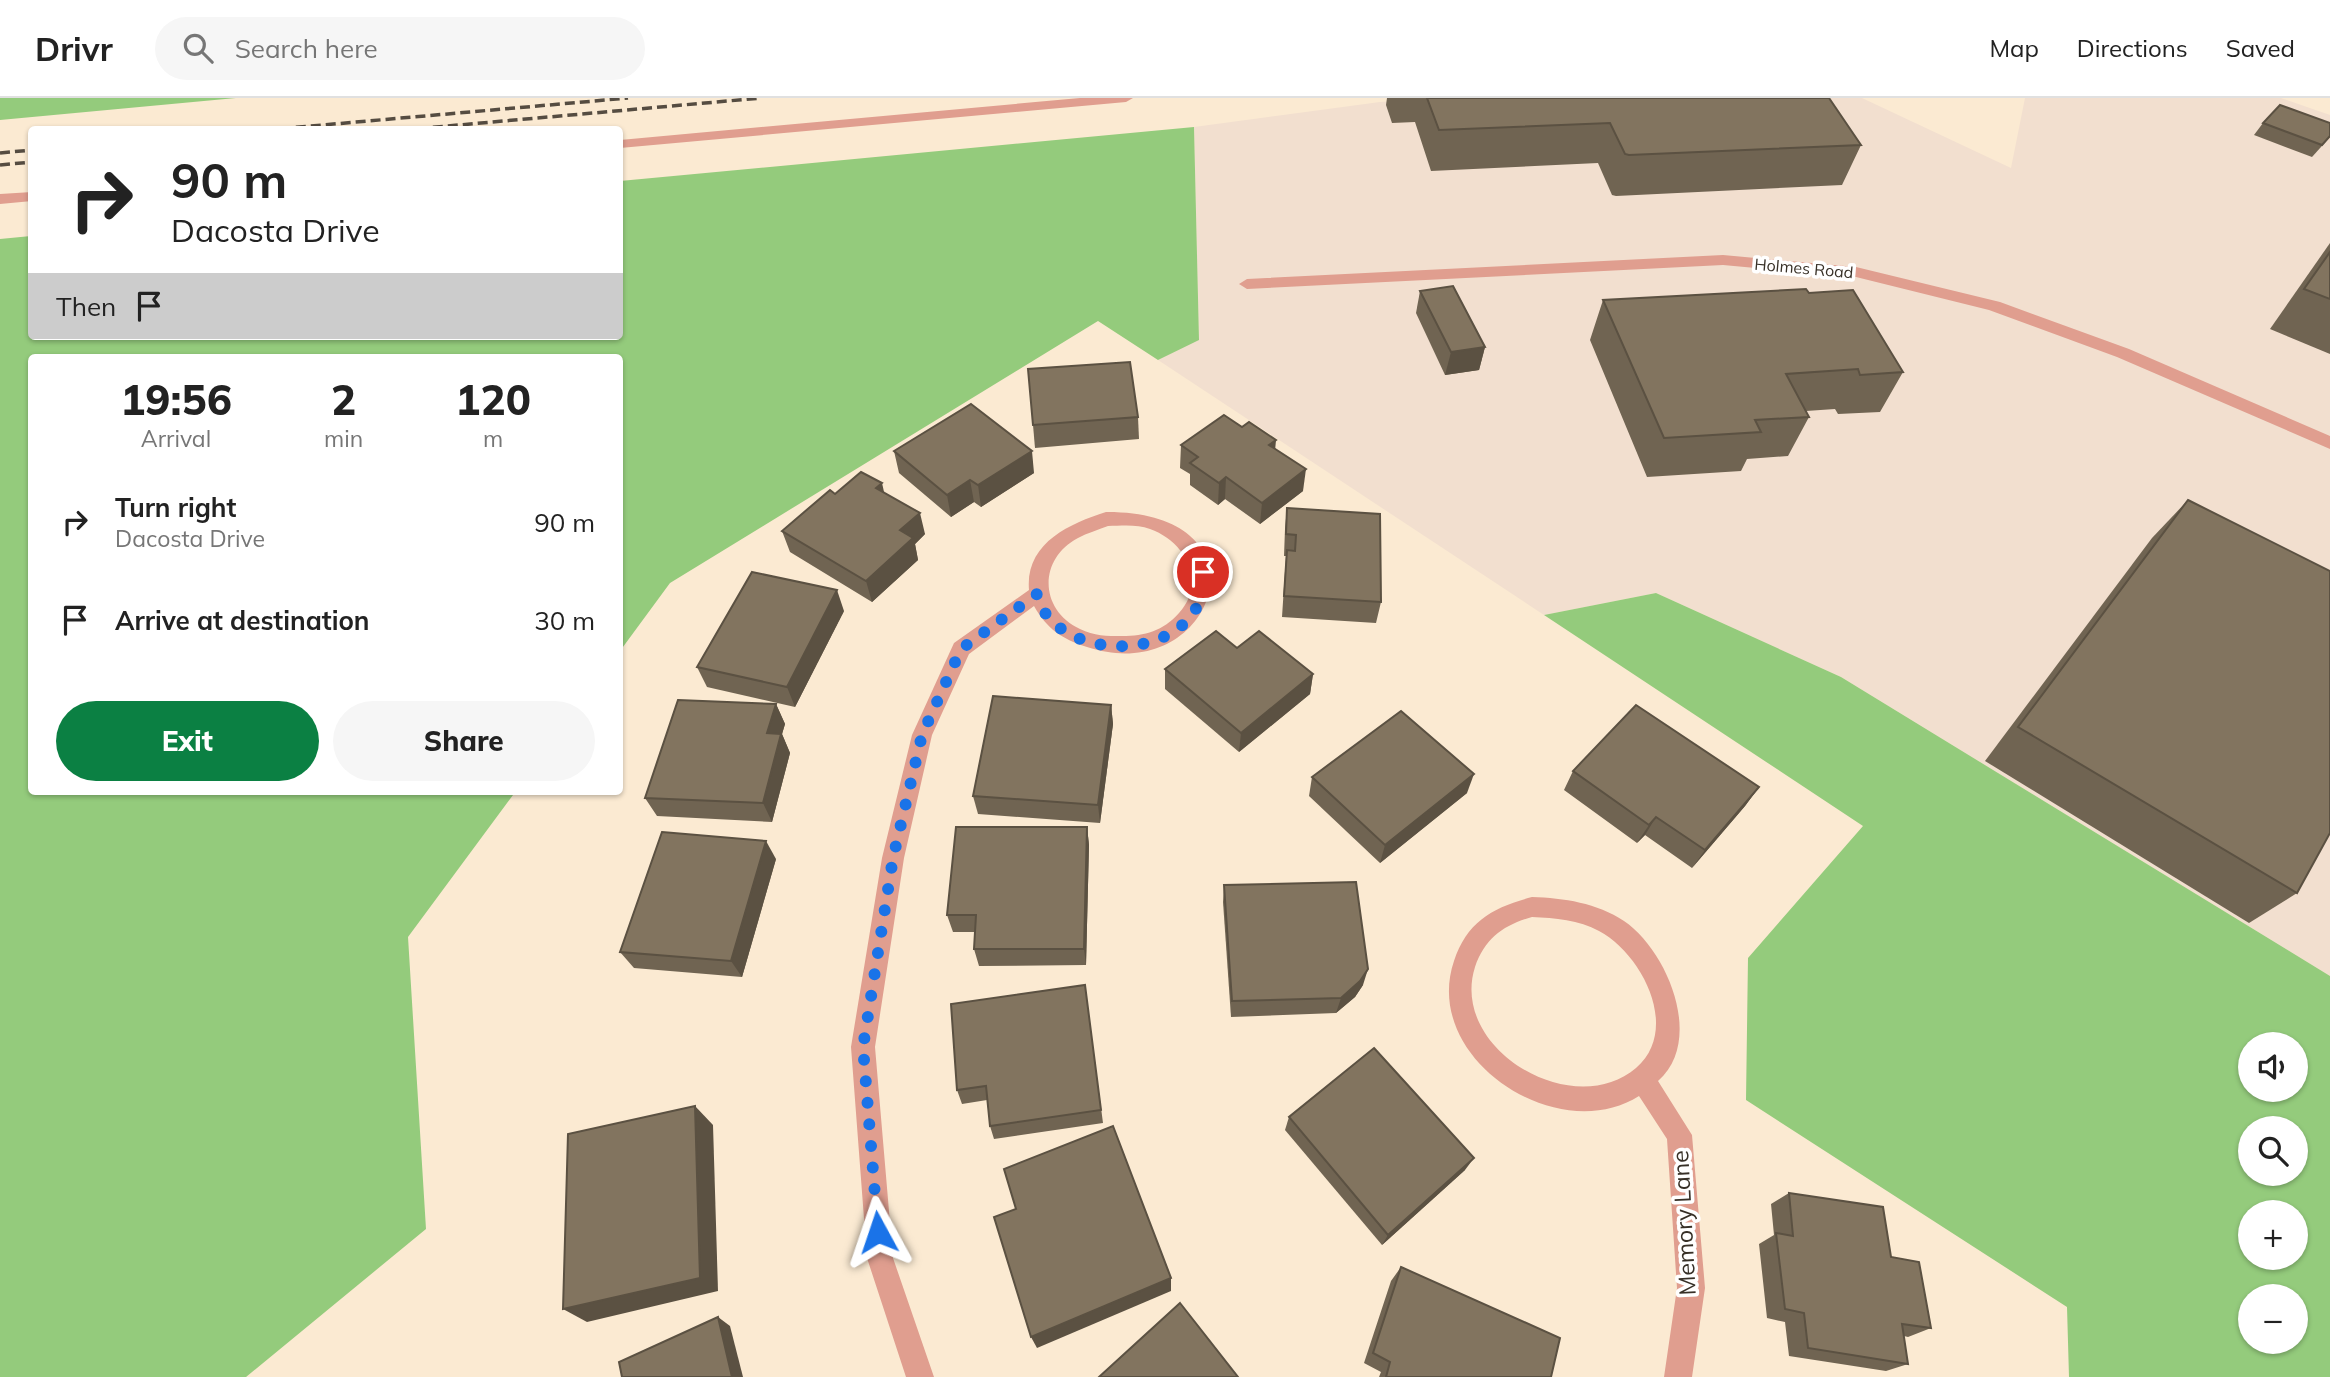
<!DOCTYPE html>
<html lang="en">
<head>
<meta charset="utf-8">
<style>
	body { margin:0; font-family:Mulish,sans-serif; background:#f6f6f6; color:#222; height:100vh; display:flex; flex-direction:column; font-size:26px; white-space:nowrap }
	* { box-sizing:border-box; margin:0 }
	p { font-size:23px; color:#767676 }
	.icon { flex:none; width:38px; height:38px; fill:none; stroke:currentColor; stroke-width:2; stroke-linecap:round; stroke-linejoin:round }
	.map { position:relative; flex:1; overflow:hidden }
	.panel { position:absolute; left:28px; top:256px; width:595px; height:441px; display:flex; flex-direction:column; background:#fff; border-radius:7px; box-shadow:0 2px 5px #0004 }
	.panel>* { flex:none }
	.hud { position:absolute; left:28px; top:28px; width:595px; height:214px; border-radius:7px; box-shadow:0 2px 5px #0004; background:#fff; color:#222; overflow:hidden }
	.tools { position:absolute; left:2238px; top:934px; display:grid; gap:14px }
	.tools a { display:grid; place-items:center; width:70px; height:70px; border-radius:50%; background:#fff; box-shadow:0 2px 5px #0004; font-size:35px }
	.pin { position:absolute; display:grid; place-items:center; width:60px; height:60px; color:#fff; margin:-30px; border:4px solid #fff; border-radius:50%; box-shadow:0 2px 7px #0007 }
	.me { position:absolute; width:77px; margin:-38px; rotate:355deg; stroke-linejoin:round; filter:drop-shadow(0 0 5px #0008) }
	.turn { display:flex; align-items:center; gap:24px; height:147px; padding:0 28px; font-size:32px }
	.turn .icon { width:91px; height:91px; stroke-width:2.5 }
	.turn b { display:block; font-size:49px; line-height:60px }
	.then { display:flex; align-items:center; height:66px; padding:0 28px; background:#0003; gap:14px; font-size:26px }
	.eta { display:flex; justify-content:space-evenly; align-items:center; height:119px; text-align:center }
	.eta b { font-size:42px; font-weight:800; line-height:49px }
	.action { display:flex; gap:14px; margin-top:auto; padding:14px 28px }
	.action a { flex:1; height:80px; border-radius:42px; background:#0b8043; color:#fff; font-size:28px; font-weight:800; line-height:80px; text-align:center }
	.action a+a { background:#f6f6f6; color:#222 }
	ul { padding:0; list-style:none }
	li { display:flex; align-items:center; gap:21px; height:98px; padding:0 28px }
	li div { flex:1 }
	li b { display:block; font-size:26px }
	li em { font-style:normal }
	header { display:flex; align-items:center; gap:42px; box-sizing:border-box; height:98px; padding:0 35px; background:#fff; border-bottom:2px solid #e0e0e0 }
	header strong { font-size:33px }
	nav { display:flex; gap:38px; margin-inline-start:auto; font-size:24px }
	.search { width:490px; height:63px; background:#f6f6f6; display:flex; align-items:center; gap:18px; box-sizing:border-box; padding:0 24px; border-radius:38px; color:#767676; font-size:26px }
	.map>svg:first-child { display:block }
	.industrial { fill:#f2dfcf }
	.forest { fill:#94cb7c; fill-rule:evenodd }
	.lines { fill:none; stroke-linecap:round; stroke-linejoin:round }
	.service { fill:#e09e8f; fill-rule:evenodd }
	.minor { fill:#e09e8f; fill-rule:evenodd }
	.rail { stroke:#554c41; stroke-width:3.5; stroke-dasharray:10 5; stroke-linecap:butt }
	.wall { fill:#706452 }
	.shaded-wall { fill:#5b5142 }
	.building { fill:#82745f; stroke:#5b5142; stroke-width:2 }
	.route { stroke:#1a73e8; stroke-width:12; stroke-dasharray:0 21.6 }
	.labels { text-anchor:middle; stroke-width:7; stroke-linejoin:round; paint-order:stroke }
	.far-street-label { font-size:16px; fill:#373027; stroke:#fff }
	.near-street-label { font-size:23px; fill:#373027; stroke:#fff }
</style>
</head>
<body>
<header>
<strong>Drivr</strong>
<div class="search"><svg class="icon" aria-label="search" viewBox="0 0 24 24"><circle cx="10" cy="10" r="6"/><path d="M15 15l6 6"/></svg>Search here</div>
<nav><a>Map</a><a>Directions</a><a>Saved</a></nav>
</header>
<div class="map">
<svg width="2330" height="1279" viewBox="0 0 2330 1279">
	<rect width="100%" height="100%" fill="#fbead2"/>
	<path class="industrial" d="M1441 0H1862L2011 70 2025 0H2281L2330 17V878L1841 579 1656 495 1544 517 1158 262 1199 241 1194 29 1380 4Z"/>
	<g class="forest">
		<path d="M0 0H236L0 22Z"/>
		<path d="M1194 29 1199 242 1158 262 1098 223 670 485 620 553V259H32V693H516L408 839 426 1131 246 1279H0V141L31 138 32 238H620V83Z"/>
		<path d="M1656 495 1841 579 2330 878V1279H2069L2067 1209 1746 1002 1748 860 1863 728 1544 517ZM2250 947H2296V992H2250ZM2250 1031H2296V1076H2250ZM2250 1115H2296V1160H2250ZM2250 1199H2296V1244H2250Z"/>
	</g>
	<g class="lines">
		<g class="service">
			<path d="M1080 0H1133L1126 4 620 50V42Z"/>
			<path d="M32 94V103L0 106V96Z"/>
		</g>
		<g class="minor">
			<path d="M1723 157 1856 169 2000 204 2129 251 2330 338V351L2117 259 1989 212 1856 179 1723 167 1247 191 1239 186 1247 181Z"/>
			<path d="M1106 414C1277 413 1214 591 1087 549 1062 541 1047 531 1034 508L969 556 932 637 904 760 875 949 893 1160 934 1279H906L867 1160 851 949 882 760 912 637 954 545 1029 492C1025 446 1068 426 1106 414ZM1108 428C1121 428 1137 426 1150 431 1186 444 1207 484 1179 515 1163 533 1145 538 1122 538 1107 538 1094 538 1080 531 1039 512 1038 461 1078 440 1087 435 1098 432 1108 428Z"/>
			<path d="M1532 799C1564 800 1597 805 1624 823 1667 852 1705 942 1658 983L1692 1037 1705 1190 1692 1279H1664L1677 1190 1667 1041 1639 998C1557 1050 1421 960 1454 863 1467 823 1494 809 1532 799ZM1532 819C1555 820 1579 822 1599 833 1642 856 1681 931 1636 970 1573 1024 1449 951 1475 869 1485 840 1504 827 1532 819Z"/>
		</g>
		<g class="rail">
			<path d="M266 32 628 0"/>
			<path d="M403 32 761 0"/>
			<path d="M0 55 32 52"/>
			<path d="M0 67 32 64"/>
		</g>
	</g>
	<g class="wall">
		<path d="M1387 0H1829L1861 47 1842 87 1616 98 1612 97 1598 65 1431 73 1415 24 1392 25 1386 7Z"/>
		<path d="M2263 25 2330 39 2312 59 2254 37Z"/>
		<path d="M2330 145V256L2270 231Z"/>
		<path d="M1420 193 1485 249 1479 272 1445 277 1416 215Z"/>
		<path d="M1809 195 1903 274 1880 314 1838 316 1835 311 1806 313 1809 319 1788 358 1747 361 1741 373 1647 379 1590 242 1603 202Z"/>
		<path d="M1138 319 1139 341 1035 350 1033 327Z"/>
		<path d="M1181 347 1275 351 1303 393 1260 426 1225 401 1218 407 1190 387V376L1180 370Z"/>
		<path d="M894 353 1034 375 981 409 974 404 951 419 899 375Z"/>
		<path d="M884 394 925 436 915 446 918 462 872 504 790 454 782 433 835 396Z"/>
		<path d="M2188 402 2297 795 2249 825 1985 663 2152 440Z"/>
		<path d="M1287 410 1381 504 1376 525 1282 519 1286 458H1284L1285 431Z"/>
		<path d="M844 513 795 609 707 589 697 569Z"/>
		<path d="M1237 550 1313 576 1310 596 1239 654 1165 591V571Z"/>
		<path d="M776 606 785 626 782 636 790 655 772 724 657 718 645 700Z"/>
		<path d="M1111 607 1113 626 1100 725 978 716 973 698Z"/>
		<path d="M1573 673 1759 689 1745 708 1692 770 1645 737 1637 745 1564 692Z"/>
		<path d="M1312 679 1467 695 1380 765 1309 698Z"/>
		<path d="M1087 729 1089 747 1086 867 979 868 974 851 975 834H953L947 817Z"/>
		<path d="M776 761 742 879 634 870 620 854Z"/>
		<path d="M1224 787 1363 887 1355 899 1336 915 1231 919 1223 804Z"/>
		<path d="M1085 887 1103 1025 994 1041 990 1028 987 1002 962 1006 957 992Z"/>
		<path d="M1289 1019 1465 1072 1382 1147 1285 1032Z"/>
		<path d="M1789 1095 1891 1159 1931 1230 1908 1239 1904 1238 1908 1266 1886 1273 1789 1258 1785 1224 1767 1220 1759 1146 1774 1137 1771 1106Z"/>
		<path d="M1401 1169 1551 1279H1379L1381 1274 1364 1265 1391 1183Z"/>
	</g>
	<g class="shaded-wall">
		<path d="M1485 249 1479 272 1445 277 1451 254Z"/>
		<path d="M1276 342 1274 364 1269 347Z"/>
		<path d="M1032 353 1034 375 981 409 978 387Z"/>
		<path d="M1306 371 1303 393 1260 426 1262 405Z"/>
		<path d="M1226 379 1225 401 1218 407 1219 385Z"/>
		<path d="M970 382 974 404 951 419 947 397Z"/>
		<path d="M882 385 887 407 876 390Z"/>
		<path d="M920 415 925 436 915 446 918 462 872 504 866 483 900 432Z"/>
		<path d="M837 492 844 513 795 609 787 589Z"/>
		<path d="M1313 576 1310 596 1239 654 1241 635Z"/>
		<path d="M776 606 785 626 782 636 790 655 772 724 763 705 767 635Z"/>
		<path d="M1111 607 1113 626 1100 725 1098 707Z"/>
		<path d="M1474 676 1467 695 1380 765 1385 747Z"/>
		<path d="M1759 689 1745 708 1692 770 1705 752Z"/>
		<path d="M1656 719 1645 737 1637 745 1649 727Z"/>
		<path d="M1087 729 1089 747 1086 867 1084 851Z"/>
		<path d="M766 743 776 761 742 879 731 863Z"/>
		<path d="M1368 871 1363 887 1355 899 1336 915 1341 900Z"/>
		<path d="M695 1008 713 1027 718 1193 587 1224 563 1211Z"/>
		<path d="M1474 1060 1465 1072 1382 1147 1388 1137Z"/>
		<path d="M1171 1180V1193L1037 1250 1031 1239Z"/>
		<path d="M718 1219 730 1228 743 1279H732Z"/>
	</g>
	<g class="building">
		<path d="M1427 0H1829L1861 47 1629 57 1625 56 1610 25 1439 32Z"/>
		<path d="M2280 7 2330 25V38L2322 47 2263 25Z"/>
		<path d="M2330 154V201L2304 191Z"/>
		<path d="M1453 188 1485 249 1451 254 1420 193Z"/>
		<path d="M1806 191 1809 195 1853 192 1903 274 1860 277 1858 271 1786 276 1809 319 1755 322 1761 334 1664 340 1603 202Z"/>
		<path d="M1130 264 1138 319 1033 327 1028 271Z"/>
		<path d="M971 306 1032 353 978 387 970 382 947 397 894 353Z"/>
		<path d="M1224 317 1242 329 1249 324 1276 342 1269 347 1306 371 1262 405 1226 379 1219 385 1190 365 1198 359 1181 347Z"/>
		<path d="M861 374 882 385 876 390 920 415 900 432 913 440 866 483 782 433 830 392 835 396Z"/>
		<path d="M2188 402 2330 473V735L2297 795 2018 629Z"/>
		<path d="M1287 410 1380 416 1381 504 1284 498 1287 452 1295 453 1296 437 1286 436Z"/>
		<path d="M752 474 837 492 787 589 697 569Z"/>
		<path d="M1216 533 1237 550 1259 533 1313 576 1241 635 1165 571Z"/>
		<path d="M993 598 1111 607 1098 707 973 698Z"/>
		<path d="M678 602 776 606 767 635 781 636 763 705 645 700Z"/>
		<path d="M1636 607 1759 689 1705 752 1656 719 1649 727 1573 673Z"/>
		<path d="M1401 613 1474 676 1385 747 1312 679Z"/>
		<path d="M956 729H1087L1084 851H974L976 817H947Z"/>
		<path d="M662 734 766 743 731 863 620 854Z"/>
		<path d="M1356 784 1368 871 1360 883 1341 900 1232 903 1224 787Z"/>
		<path d="M1085 887 1101 1012 990 1028 986 988 957 992 951 906Z"/>
		<path d="M1374 950 1474 1060 1388 1137 1289 1019Z"/>
		<path d="M695 1008 700 1180 563 1211 568 1036Z"/>
		<path d="M1113 1028 1171 1180 1031 1239 994 1119 1016 1111 1004 1071Z"/>
		<path d="M1789 1095 1883 1109 1891 1159 1919 1164 1931 1230 1902 1226 1908 1266 1808 1250 1804 1215 1785 1211 1776 1135 1793 1138Z"/>
		<path d="M1401 1169 1560 1240 1551 1279H1386L1390 1264 1373 1255Z"/>
		<path d="M1180 1205 1238 1279H1099Z"/>
		<path d="M718 1219 732 1279H622L619 1264Z"/>
	</g>
	<g class="lines">
		<path class="route" d="M878 1134 863 949 893 760 922 637 961 551 1037 496C1040 503 1042 511 1046 516 1081 564 1185 559 1202 496 1204 490 1203 481 1203 474"/>
	</g>
	<g class="labels">
		<g class="far-street-label">
			<text transform="translate(1804 170) rotate(5)" y="6">Holmes Road</text>
		</g>
		<g class="near-street-label">
			<text transform="translate(1684 1125) rotate(-93)" y="8">Memory Lane</text>
		</g>
	</g>
</svg>
<div class="tools">
<a><svg class="icon" aria-label="sound" viewBox="0 0 24 24"><path d="M4 9h4l5-4v14l-5-4H4zM17 9q2 3 0 6"/></svg></a>
<a><svg class="icon" aria-label="search" viewBox="0 0 24 24"><circle cx="10" cy="10" r="6"/><path d="M15 15l6 6"/></svg></a>
<a>+</a>
<a>−</a>
</div>
<div class="pin" style="left:1203px;top:474px;background:#d93025"><svg class="icon" aria-label="arrive" viewBox="0 0 24 24"><path d="M6 21V4h12l-3 4 3 4H6"/></svg></div>
<svg class="me" style="left:878px;top:1134px" viewBox="-20 -20 40 40"><path d="M0-17L14 15 0 8-14 15z" fill="#1a73e8" stroke="#fff" stroke-width="4"/></svg>
<div class="hud">
<div class="turn"><svg class="icon" aria-label="right" viewBox="0 0 24 24"><path d="M7 20v-9h11M14 6l5 5-5 5"/></svg><div><b>90 m</b>Dacosta Drive</div></div>
<div class="then">Then<svg class="icon" aria-label="arrive" viewBox="0 0 24 24"><path d="M6 21V4h12l-3 4 3 4H6"/></svg></div>
</div>
<section class="panel">
<div class="eta">
<div><b>19:56</b><p>Arrival</p></div>
<div><b>2</b><p>min</p></div>
<div><b>120</b><p>m</p></div>
</div>
<ul>
<li><svg class="icon" aria-label="right" viewBox="0 0 24 24"><path d="M7 20v-9h11M14 6l5 5-5 5"/></svg><div><b>Turn right</b><p>Dacosta Drive</p></div><em>90 m</em></li>
<li><svg class="icon" aria-label="arrive" viewBox="0 0 24 24"><path d="M6 21V4h12l-3 4 3 4H6"/></svg><div><b>Arrive at destination</b></div><em>30 m</em></li>
</ul>
<div class="action"><a>Exit</a><a>Share</a></div>
</section>
</div>
</body>
</html>
